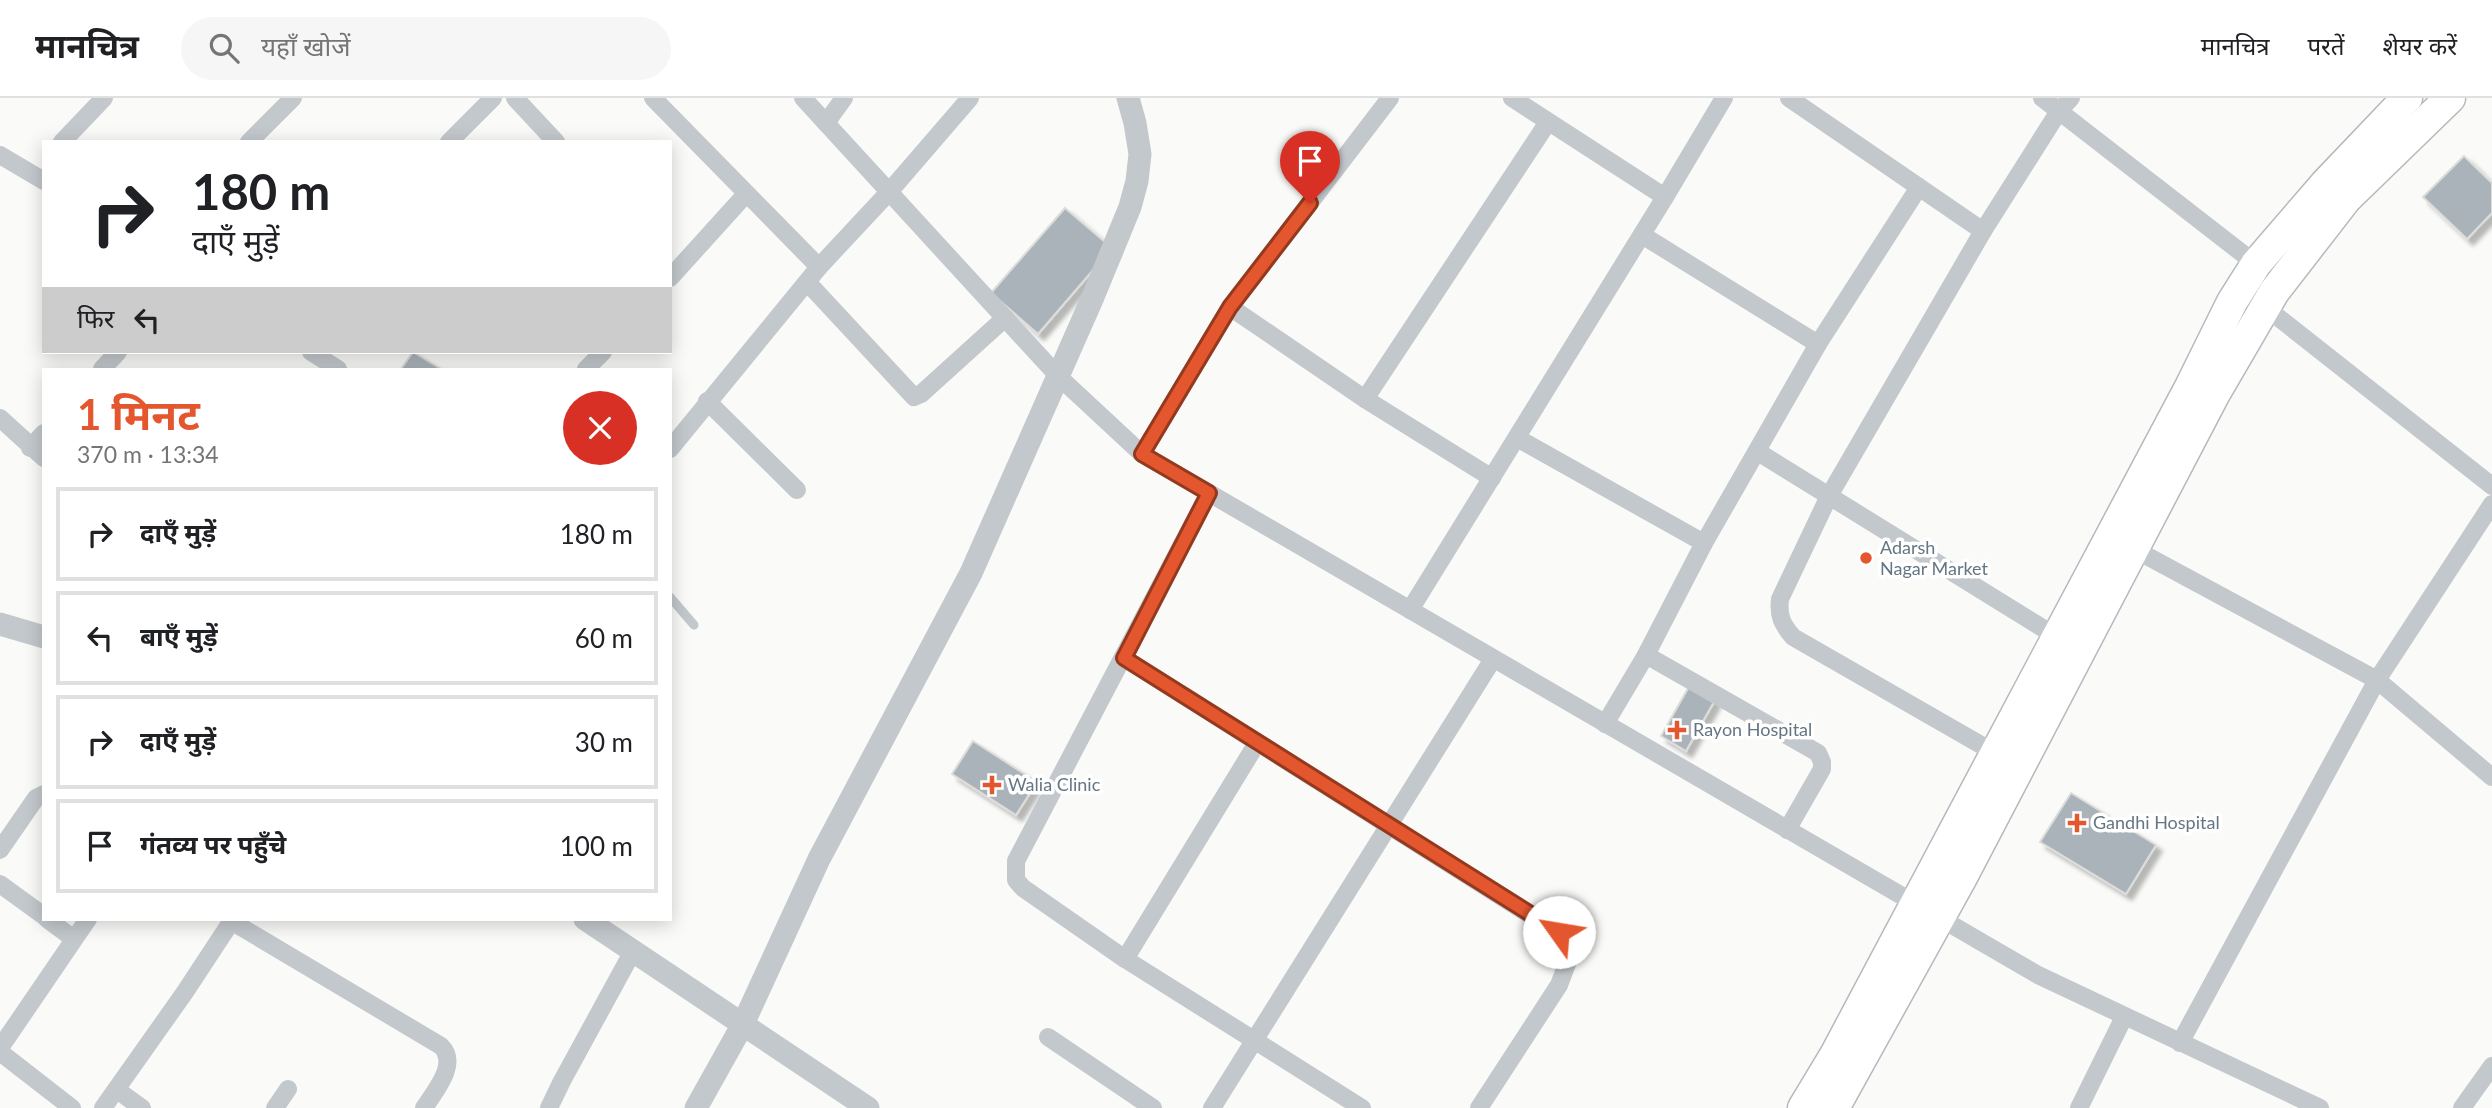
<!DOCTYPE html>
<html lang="hi">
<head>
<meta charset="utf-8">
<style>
	body { margin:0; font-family:Lato,"Noto Sans Devanagari",sans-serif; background:#f6f6f6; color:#202124; height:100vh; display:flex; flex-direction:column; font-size:26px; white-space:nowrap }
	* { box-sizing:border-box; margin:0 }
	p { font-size:23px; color:#757577 }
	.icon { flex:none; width:38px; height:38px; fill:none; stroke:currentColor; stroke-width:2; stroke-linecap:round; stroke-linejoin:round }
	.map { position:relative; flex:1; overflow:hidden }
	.details { position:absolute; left:42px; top:270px; width:630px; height:553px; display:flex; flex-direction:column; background:#fff; border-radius:0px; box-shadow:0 4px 18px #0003 }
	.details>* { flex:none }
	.guide { position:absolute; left:42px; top:42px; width:630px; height:214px; border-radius:0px; box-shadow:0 4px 18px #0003; background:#fff; color:#202124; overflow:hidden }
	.pin { position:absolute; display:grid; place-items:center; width:60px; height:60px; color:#fff; margin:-72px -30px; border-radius:50% 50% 50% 0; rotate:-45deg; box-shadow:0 0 7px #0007 }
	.pin .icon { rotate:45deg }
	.me { position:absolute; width:77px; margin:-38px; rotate:302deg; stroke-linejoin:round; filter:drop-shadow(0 0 5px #0008) }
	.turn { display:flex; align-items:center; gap:24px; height:147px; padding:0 35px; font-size:32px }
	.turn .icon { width:91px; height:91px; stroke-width:2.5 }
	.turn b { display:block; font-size:49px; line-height:60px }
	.then { display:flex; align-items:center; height:66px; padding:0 35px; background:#0003; gap:14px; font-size:26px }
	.round { display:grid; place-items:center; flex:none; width:74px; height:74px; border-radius:37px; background:#f6f6f6 }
	.overview { display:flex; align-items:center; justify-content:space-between; height:119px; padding:0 35px }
	h1 { font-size:42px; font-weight:700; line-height:52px; color:#e4572e }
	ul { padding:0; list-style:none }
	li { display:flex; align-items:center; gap:21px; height:94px; margin:0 14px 10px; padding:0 21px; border:4px solid #e0e0e0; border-radius:0px }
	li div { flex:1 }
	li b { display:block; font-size:26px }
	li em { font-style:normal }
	header { display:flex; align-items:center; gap:42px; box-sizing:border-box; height:98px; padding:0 35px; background:#fff; border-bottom:2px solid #e0e0e0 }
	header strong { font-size:33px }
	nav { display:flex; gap:38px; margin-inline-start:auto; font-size:24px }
	.search { width:490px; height:63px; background:#f6f6f6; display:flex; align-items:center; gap:18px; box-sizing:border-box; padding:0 24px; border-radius:38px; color:#757577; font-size:26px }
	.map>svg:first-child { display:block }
	.building { fill:#aab3b9; stroke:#dcdcda; stroke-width:2; filter:url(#shadow) }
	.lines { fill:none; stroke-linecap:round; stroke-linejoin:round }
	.trunk-casing { stroke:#b4b9bd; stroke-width:33 }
	.service { stroke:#c3c8cc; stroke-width:9 }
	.minor { stroke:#c3c8cc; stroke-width:18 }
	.tertiary { stroke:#c3c8cc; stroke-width:23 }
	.trunk { stroke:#fff; stroke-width:30 }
	.route-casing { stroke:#94391e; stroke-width:18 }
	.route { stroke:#e4572e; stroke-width:12 }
	.poi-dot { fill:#e4572e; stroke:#fff; stroke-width:2.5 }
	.labels { text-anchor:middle; stroke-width:7; stroke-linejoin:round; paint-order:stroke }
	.poi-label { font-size:18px; fill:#657683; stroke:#fff; text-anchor:start }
</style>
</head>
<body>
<header>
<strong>मानचित्र</strong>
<div class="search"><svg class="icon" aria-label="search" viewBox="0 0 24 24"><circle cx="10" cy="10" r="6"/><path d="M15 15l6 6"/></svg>यहाँ खोजें</div>
<nav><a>मानचित्र</a><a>परतें</a><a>शेयर करें</a></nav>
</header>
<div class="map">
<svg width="2492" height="1010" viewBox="0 0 2492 1010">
	<defs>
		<filter id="shadow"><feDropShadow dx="6" dy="6" stdDeviation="2" flood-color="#0004"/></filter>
	</defs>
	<rect width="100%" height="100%" fill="#fafaf8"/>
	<g class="building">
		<path d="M2464 58 2492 85V115L2467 141 2423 99Z"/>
		<path d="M1065 110 1112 150 1038 236 991 195Z"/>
		<path d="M413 254 441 271H401Z"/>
		<path d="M1690 587 1715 602 1686 653 1661 638Z"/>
		<path d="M973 643 1037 684 1016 717 952 676Z"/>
		<path d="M2071 695 2156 747 2126 796 2040 744Z"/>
	</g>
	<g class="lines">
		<g class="trunk-casing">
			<g id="trunk">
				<path d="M1803 1010 1835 957 2190 289 2232 204 2256 166 2325 86 2407 0"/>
				<path d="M1834 1010 1961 781 2214 297 2274 194 2346 101 2450 0"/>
			</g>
		</g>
		<path class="service" d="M670 499 694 527"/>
		<g class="minor">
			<path d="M515 0 556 44"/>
			<path d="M653 0 819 169"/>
			<path d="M803 0 1058 278 1142 356 2038 877 2320 1010"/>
			<path d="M1512 0 1665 99"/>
			<path d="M1789 0 1983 133"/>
			<path d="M2042 0 2256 166"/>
			<path d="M826 25 844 0"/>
			<path d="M62 44 104 0"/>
			<path d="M249 44 293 0"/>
			<path d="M449 44 493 0"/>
			<path d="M0 57 44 83"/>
			<path d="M1642 137 1818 246"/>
			<path d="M670 180 746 96"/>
			<path d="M808 185 914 299 921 296 1005 220"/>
			<path d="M1230 209 1365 301 1492 380"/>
			<path d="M2265 209 2492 388"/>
			<path d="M311 254 338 271"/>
			<path d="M102 271 118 254"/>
			<path d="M586 271 603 254"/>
			<path d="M1365 301 1548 24"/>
			<path d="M707 303 797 392"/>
			<path d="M0 320 44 360"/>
			<path d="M1517 340 1704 445"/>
			<path d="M30 350 44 335"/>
			<path d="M670 351 819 169 889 94 970 0"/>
			<path d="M1758 354 2057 539"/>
			<path d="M1142 356 1230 209 1390 0"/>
			<path d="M1209 395 1016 763V782L1023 790 1125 861 1362 1010"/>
			<path d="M2134 451 2377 582 2492 679"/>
			<path d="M1410 512 1665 99 1724 0"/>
			<path d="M1646 557 1818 655 1822 664V671L1787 732"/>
			<path d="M1124 560 1568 841 1573 850 1559 887 1479 1010"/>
			<path d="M1605 626 1646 557 1704 445 1818 246 1919 89"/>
			<path d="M1995 655 1793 539C1782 526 1778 518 1780 501L1829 398 1983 133 2059 13 2071 0"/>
			<path d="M0 752 36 700 44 696"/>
			<path d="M0 786 44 818"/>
			<path d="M47 821 74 841"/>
			<path d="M231 823 441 948C459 966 435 993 424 1010"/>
			<path d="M1125 861 1257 645"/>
			<path d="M1048 939 1153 1010"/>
			<path d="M2180 945 2377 582 2492 406"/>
			<path d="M0 950 88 821"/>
			<path d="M0 954 72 1010"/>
			<path d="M117 992 142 1010"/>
			<path d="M103 1010 185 894 233 821"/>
			<path d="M275 1010 288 991"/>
			<path d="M549 1010 562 983 633 853"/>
			<path d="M1212 1010 1493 561"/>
			<path d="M2079 1010 2124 919"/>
			<path d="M2462 1010 2492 968"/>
		</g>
		<g class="tertiary">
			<path d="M0 526 44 539"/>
			<path d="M585 821 868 1010"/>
			<path d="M696 1010 743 926 819 761 971 475 1093 199 1130 109 1137 83 1140 56 1135 25 1128 0"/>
		</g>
		<use href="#trunk" class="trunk"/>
	</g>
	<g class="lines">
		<g class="route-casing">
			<path id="route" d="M1310 105 1230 209 1142 356 1209 395 1124 560 1559 834"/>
		</g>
		<use href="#route" class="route"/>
	</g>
	<g class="poi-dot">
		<circle cx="1866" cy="460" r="7"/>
		<path d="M1673.5 621.5h7v7h7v7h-7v7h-7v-7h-7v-7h7z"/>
		<path d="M988.5 676.5h7v7h7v7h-7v7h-7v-7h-7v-7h7z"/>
		<path d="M2073.5 714.5h7v7h7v7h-7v7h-7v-7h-7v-7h7z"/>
	</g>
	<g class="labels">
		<g class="poi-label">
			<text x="1880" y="456">Adarsh<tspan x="1880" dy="21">Nagar Market</tspan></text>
			<text x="1693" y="638">Rayon Hospital</text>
			<text x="1008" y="693">Walia Clinic</text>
			<text x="2093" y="731">Gandhi Hospital</text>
		</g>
	</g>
</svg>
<div class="pin" style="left:1310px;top:105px;background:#d93025"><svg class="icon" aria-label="arrive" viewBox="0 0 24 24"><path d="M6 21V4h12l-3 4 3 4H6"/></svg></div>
<svg class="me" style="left:1559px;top:834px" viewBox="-20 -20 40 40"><circle r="19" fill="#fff"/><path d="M0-13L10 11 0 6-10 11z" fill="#e4572e"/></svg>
<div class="guide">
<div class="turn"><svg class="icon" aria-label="right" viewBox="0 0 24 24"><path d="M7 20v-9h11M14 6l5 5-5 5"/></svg><div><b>180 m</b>दाएँ मुड़ें</div></div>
<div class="then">फिर<svg class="icon" aria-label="left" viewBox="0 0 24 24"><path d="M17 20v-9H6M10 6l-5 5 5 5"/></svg></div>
</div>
<section class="details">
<div class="overview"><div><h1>1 मिनट</h1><p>370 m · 13:34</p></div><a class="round" style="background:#d93025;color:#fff"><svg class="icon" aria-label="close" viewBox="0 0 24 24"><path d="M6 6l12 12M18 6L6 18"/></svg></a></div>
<ul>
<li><svg class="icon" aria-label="right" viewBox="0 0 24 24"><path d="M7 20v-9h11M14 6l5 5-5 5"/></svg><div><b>दाएँ मुड़ें</b></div><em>180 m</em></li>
<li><svg class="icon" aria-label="left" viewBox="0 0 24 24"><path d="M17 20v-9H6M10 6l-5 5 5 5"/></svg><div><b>बाएँ मुड़ें</b></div><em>60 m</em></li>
<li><svg class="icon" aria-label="right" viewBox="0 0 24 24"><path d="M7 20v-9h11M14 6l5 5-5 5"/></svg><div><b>दाएँ मुड़ें</b></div><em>30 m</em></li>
<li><svg class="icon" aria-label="arrive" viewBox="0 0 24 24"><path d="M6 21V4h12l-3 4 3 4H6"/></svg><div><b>गंतव्य पर पहुँचे</b></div><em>100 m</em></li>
</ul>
</section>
</div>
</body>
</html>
